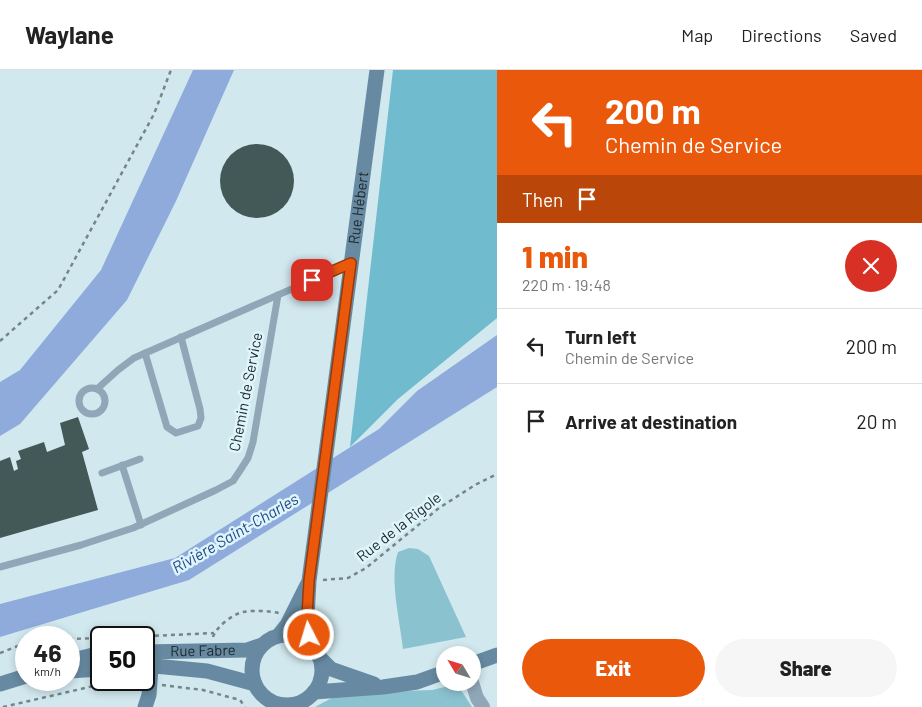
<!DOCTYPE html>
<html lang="en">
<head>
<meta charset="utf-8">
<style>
	body { margin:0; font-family:Barlow,sans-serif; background:#f6f6f6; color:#222; height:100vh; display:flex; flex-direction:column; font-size:19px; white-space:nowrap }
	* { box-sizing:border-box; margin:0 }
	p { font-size:16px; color:#767676 }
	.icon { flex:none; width:28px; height:28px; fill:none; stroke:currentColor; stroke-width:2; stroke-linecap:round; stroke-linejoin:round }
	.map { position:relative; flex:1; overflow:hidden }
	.drawer { display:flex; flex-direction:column; background:#fff; width:425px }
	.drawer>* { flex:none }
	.banner { background:#ea580c; color:#fff; overflow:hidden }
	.needle { width:32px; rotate:308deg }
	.fabs { position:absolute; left:436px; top:576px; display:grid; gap:10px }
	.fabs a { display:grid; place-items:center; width:45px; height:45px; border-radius:50%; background:#fff; box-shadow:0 2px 8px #0003; font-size:25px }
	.speed { position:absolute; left:15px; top:556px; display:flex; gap:10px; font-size:25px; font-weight:700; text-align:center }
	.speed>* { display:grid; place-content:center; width:65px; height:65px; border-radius:50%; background:#fff; box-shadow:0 2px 8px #0003; line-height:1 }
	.speed small { font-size:12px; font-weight:400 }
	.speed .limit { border:2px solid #111; border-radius:8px; background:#fff; color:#111 }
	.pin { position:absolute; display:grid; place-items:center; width:42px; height:42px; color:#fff; margin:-21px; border-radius:10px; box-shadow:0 2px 8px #0006 }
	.me { position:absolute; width:55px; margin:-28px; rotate:355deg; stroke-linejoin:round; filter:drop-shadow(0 0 4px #0008) }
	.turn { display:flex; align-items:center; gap:18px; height:105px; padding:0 25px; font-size:22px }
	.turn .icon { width:65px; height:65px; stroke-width:2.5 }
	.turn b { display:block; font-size:35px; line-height:42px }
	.then { display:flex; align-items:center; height:48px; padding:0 25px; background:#0003; gap:10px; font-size:19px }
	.round { display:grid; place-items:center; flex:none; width:52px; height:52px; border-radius:26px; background:#f6f6f6 }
	.head { display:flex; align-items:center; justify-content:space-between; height:85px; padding:0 25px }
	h1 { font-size:30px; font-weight:800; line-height:38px; color:#ea580c }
	.button { display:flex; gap:10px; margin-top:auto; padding:10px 25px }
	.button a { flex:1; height:58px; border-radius:30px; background:#ea580c; color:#fff; font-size:20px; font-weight:800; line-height:58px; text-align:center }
	.button a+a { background:#f6f6f6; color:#222 }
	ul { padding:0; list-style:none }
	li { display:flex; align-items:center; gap:15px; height:75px; padding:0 25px; border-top:1px solid #e0e0e0 }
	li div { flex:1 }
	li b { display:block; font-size:19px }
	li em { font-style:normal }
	header { display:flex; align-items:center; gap:30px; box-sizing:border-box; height:70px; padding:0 25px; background:#fff; border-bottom:1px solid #e0e0e0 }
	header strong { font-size:24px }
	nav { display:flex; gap:28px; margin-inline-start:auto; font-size:18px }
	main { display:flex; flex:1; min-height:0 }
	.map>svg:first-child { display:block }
	.green { fill:#8bc2d0 }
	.forest { fill:#71bbcf }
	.water { fill:#8eabdc }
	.building { fill:#435958 }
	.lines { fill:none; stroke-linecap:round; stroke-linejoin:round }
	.path { stroke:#758589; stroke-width:2.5; stroke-dasharray:4 4; stroke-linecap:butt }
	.lane { stroke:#90a7b8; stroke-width:7 }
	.street { stroke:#90a7b8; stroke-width:14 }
	.secondary { stroke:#678aa2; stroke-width:15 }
	.route-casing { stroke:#983908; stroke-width:12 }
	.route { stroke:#ea580c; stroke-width:9 }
	.labels { text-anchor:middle; stroke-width:5; stroke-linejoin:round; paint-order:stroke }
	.street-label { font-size:15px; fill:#1d2628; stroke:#def5fc }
	.water-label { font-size:16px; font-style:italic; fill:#264884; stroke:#def5fc }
</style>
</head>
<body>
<header>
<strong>Waylane</strong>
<nav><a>Map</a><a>Directions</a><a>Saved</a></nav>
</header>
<main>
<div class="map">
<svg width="497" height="637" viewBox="0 0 497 637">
	<rect width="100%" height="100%" fill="#d1e8ee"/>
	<g class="green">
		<path d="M409 478 418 479 429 486 466 567 403 579C400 551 389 508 398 482Z"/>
		<path d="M453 615 461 620 472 637H315L341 623 432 620Z"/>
	</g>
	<path class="forest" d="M393 0H497V248L398 329 350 377Z"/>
	<g class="water">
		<path d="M193 0H234L176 131 127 230 20 354 0 366V312L20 300 101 200Z"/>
		<path d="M497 265V317L189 510 0 567V534L175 488 379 359 417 321Z"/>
	</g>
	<g class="building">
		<circle cx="257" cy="111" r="37"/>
		<path d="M78 347 89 379 82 382 98 440 0 468V391L10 387 14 401 18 399 16 391 21 389 18 381 44 372 47 382 65 375 60 353Z"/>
	</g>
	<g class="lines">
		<g class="path">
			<path d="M0 271 58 220 154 44 171 0"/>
			<path d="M323 510 348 508 366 498 439 438 475 415 497 404"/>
			<path d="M213 567C216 557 233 544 243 542 254 540 269 541 279 543"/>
			<path d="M107 568 214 563"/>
			<path d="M69 569 101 568"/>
			<path d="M0 583 18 576 26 574"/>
			<path d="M162 615 203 620 240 630 245 637"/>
			<path d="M3 637 98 615 137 613"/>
		</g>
		<g class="lane">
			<path d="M145 283 167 357 176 363 198 356 201 348 200 339 181 267"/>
			<circle cx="92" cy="331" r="13"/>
			<path d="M97 319 118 300 134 288 351 193"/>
			<path d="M122 395 141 455"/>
			<path d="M102 403 140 389"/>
			<path d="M0 497 81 475 133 458 216 420 233 411 241 399 248 388 253 372 278 225"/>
		</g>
		<path class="street" d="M472 612 477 628 483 637"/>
		<g class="secondary">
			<path d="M279 565 287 555 307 515"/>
			<circle cx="287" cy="600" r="35"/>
			<path id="s1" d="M312 576 307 547 309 511 377 0"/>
			<path id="s2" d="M144 582 247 580 262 575"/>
			<path d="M319 587 331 599 374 614"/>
			<path d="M69 591 93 585 101 584"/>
			<path d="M472 594 497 585"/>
			<path d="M144 595 207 601 255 614"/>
			<path d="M69 601 101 599"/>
			<path d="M0 614 26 606"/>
			<path d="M314 622 383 617 417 612 445 602"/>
			<path d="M145 637 149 625 152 584"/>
		</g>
	</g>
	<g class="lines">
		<g class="route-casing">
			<path id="route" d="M309 565 307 547 309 511 351 193 312 210"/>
		</g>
		<use href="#route" class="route"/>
	</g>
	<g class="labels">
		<g class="street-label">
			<text dy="5" stroke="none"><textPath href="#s1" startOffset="442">Rue Hébert</textPath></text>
			<text transform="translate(246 322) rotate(-79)" y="5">Chemin de Service</text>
			<text transform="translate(399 457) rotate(-38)" y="5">Rue de la Rigole</text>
			<text dy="5" stroke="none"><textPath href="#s2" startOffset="59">Rue Fabre</textPath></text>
		</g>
		<g class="water-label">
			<text transform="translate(235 463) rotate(-30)" y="6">Rivière Saint-Charles</text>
		</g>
	</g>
</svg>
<div class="fabs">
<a><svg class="needle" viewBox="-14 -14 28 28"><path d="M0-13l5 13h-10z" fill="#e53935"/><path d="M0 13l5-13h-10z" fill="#767676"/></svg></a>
</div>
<div class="speed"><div>46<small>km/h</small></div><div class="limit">50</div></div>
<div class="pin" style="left:312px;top:210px;background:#d93025"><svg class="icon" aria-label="arrive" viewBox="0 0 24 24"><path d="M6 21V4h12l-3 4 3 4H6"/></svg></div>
<svg class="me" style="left:309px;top:565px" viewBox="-20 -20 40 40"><circle r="17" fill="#ea580c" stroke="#fff" stroke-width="3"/><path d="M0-11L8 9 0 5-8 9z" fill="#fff"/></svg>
</div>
<section class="drawer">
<div class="banner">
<div class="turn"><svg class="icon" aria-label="left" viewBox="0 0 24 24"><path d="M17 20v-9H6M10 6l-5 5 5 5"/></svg><div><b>200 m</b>Chemin de Service</div></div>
<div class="then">Then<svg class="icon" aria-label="arrive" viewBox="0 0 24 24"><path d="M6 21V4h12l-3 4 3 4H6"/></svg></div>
</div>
<div class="head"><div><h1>1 min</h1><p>220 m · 19:48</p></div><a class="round" style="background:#d93025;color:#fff"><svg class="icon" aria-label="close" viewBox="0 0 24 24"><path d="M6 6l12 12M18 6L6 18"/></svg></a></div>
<ul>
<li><svg class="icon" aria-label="left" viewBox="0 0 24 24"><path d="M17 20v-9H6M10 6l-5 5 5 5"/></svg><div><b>Turn left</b><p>Chemin de Service</p></div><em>200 m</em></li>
<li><svg class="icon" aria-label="arrive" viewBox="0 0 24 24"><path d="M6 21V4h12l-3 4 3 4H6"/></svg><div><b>Arrive at destination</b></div><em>20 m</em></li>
</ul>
<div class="button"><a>Exit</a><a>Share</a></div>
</section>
</main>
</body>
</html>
